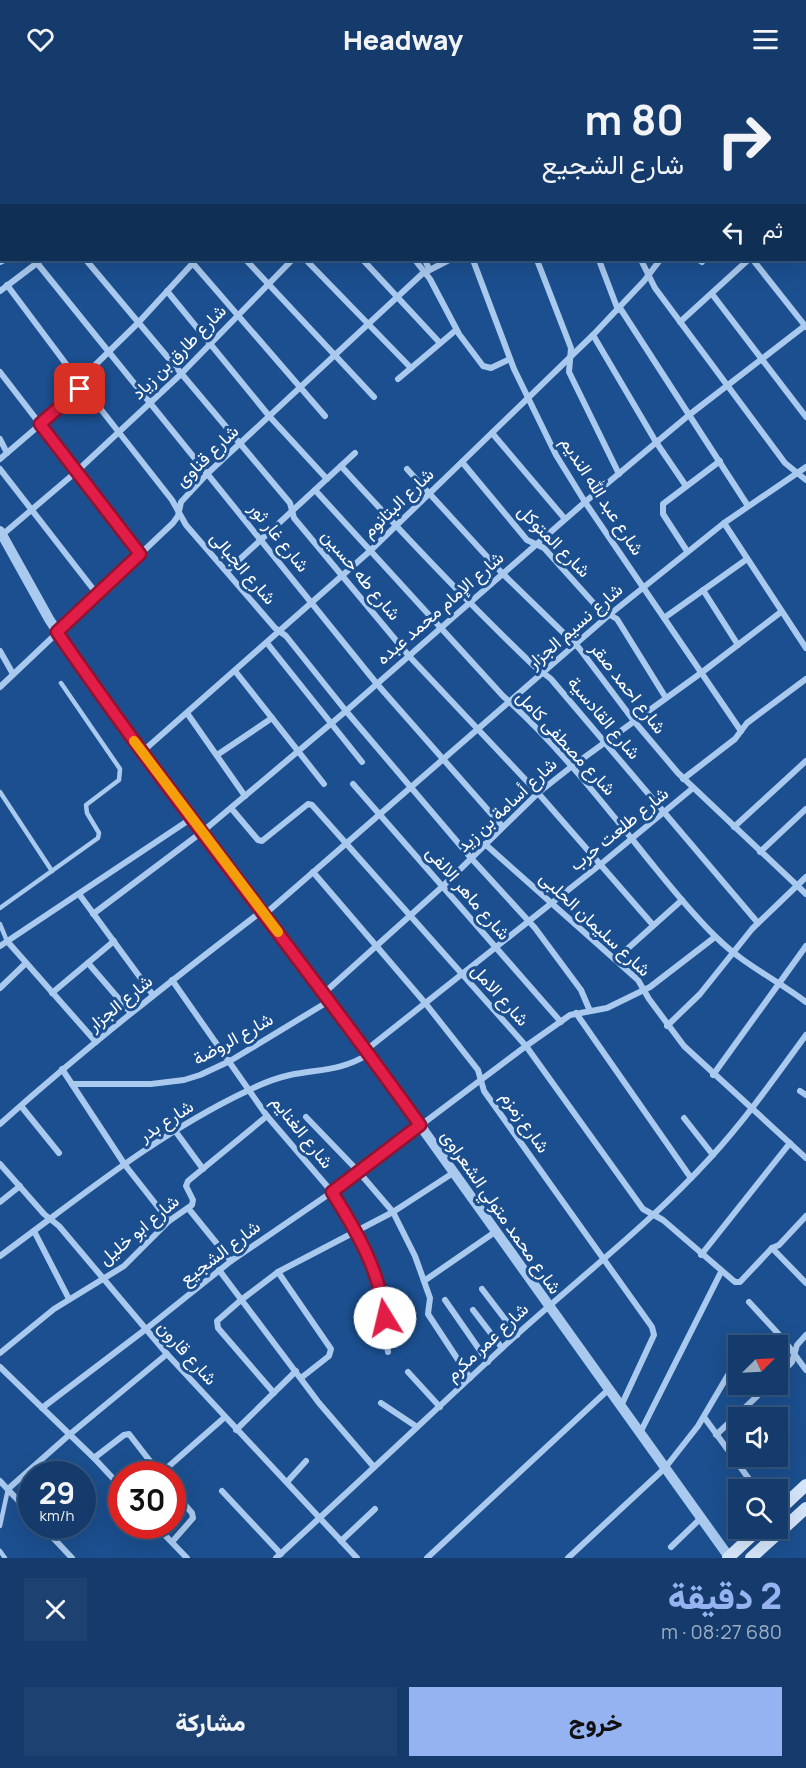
<!DOCTYPE html>
<html lang="ar">
<head>
<meta charset="utf-8">
<style>
	body { margin:0; font-family:Manrope,Vazirmatn,sans-serif; background:#1d4271; color:#f1f3f6; direction:rtl; height:100vh; display:flex; flex-direction:column; font-size:22px; white-space:nowrap }
	* { box-sizing:border-box; margin:0 }
	p { font-size:20px; color:#9dadc1 }
	.icon { flex:none; width:33px; height:33px; fill:none; stroke:currentColor; stroke-width:2; stroke-linecap:round; stroke-linejoin:round }
	.map { position:relative; height:1480px; overflow:hidden; direction:ltr }
	.sheet { display:flex; flex-direction:column; background:#143b6b; flex:1 }
	.sheet>* { flex:none }
	.banner { position:absolute; left:0px; top:0px; width:807px; height:183px; box-shadow:0 6px 24px #0002,0 0 0 2px #33557e; direction:rtl; background:#143b6b; color:#f1f3f6; overflow:hidden }
	.needle { width:39px; rotate:66deg }
	.tools { position:absolute; left:728px; top:1257px; display:grid; gap:12px }
	.tools a { display:grid; place-items:center; width:60px; height:60px; border-radius:0px; background:#143b6b; box-shadow:0 6px 24px #0002,0 0 0 2px #33557e; font-size:30px }
	.speed { position:absolute; left:18px; top:1383px; display:flex; gap:12px; font-size:30px; font-weight:700; text-align:center }
	.speed>* { display:grid; place-content:center; width:78px; height:78px; border-radius:50%; background:#143b6b; box-shadow:0 6px 24px #0002,0 0 0 2px #33557e; line-height:1 }
	.speed small { font-size:15px; font-weight:400 }
	.speed .limit { border:9px solid #d22; background:#fff; color:#111 }
	.pin { position:absolute; display:grid; place-items:center; width:51px; height:51px; color:#fff; margin:-26px; border-radius:12px; box-shadow:0 3px 9px #0006 }
	.me { position:absolute; width:66px; margin:-33px; rotate:351deg; stroke-linejoin:round; filter:drop-shadow(0 0 4px #0008) }
	.turn { display:flex; align-items:center; gap:21px; height:126px; padding:0 24px; font-size:27px }
	.turn .icon { width:78px; height:78px; stroke-width:2.5 }
	.turn b { display:block; font-size:42px; line-height:51px }
	.then { display:flex; align-items:center; height:57px; padding:0 24px; background:#0003; gap:12px; font-size:22px }
	.round { display:grid; place-items:center; flex:none; width:63px; height:63px; border-radius:0px; background:#1d4271 }
	.headline { display:flex; align-items:center; justify-content:space-between; height:102px; padding:0 24px }
	h1 { font-size:36px; font-weight:800; line-height:45px; color:#95b2f1 }
	.action { display:flex; gap:12px; margin-top:auto; padding:12px 24px }
	.action a { flex:1; height:69px; border-radius:0px; background:#95b2f1; color:#111; font-size:24px; font-weight:800; line-height:69px; text-align:center }
	.action a+a { background:#1d4271; color:#f1f3f6 }
	header { display:flex; justify-content:space-between; align-items:center; height:78px; padding:0 24px; background:#143b6b; font-size:27px; font-weight:800 }
	.map>svg:first-child { display:block }
	.lines { fill:none; stroke-linecap:round; stroke-linejoin:round }
	.service { stroke:#a9c9ee; stroke-width:4.5 }
	.minor { stroke:#a9c9ee; stroke-width:6 }
	.tertiary { stroke:#a9c9ee; stroke-width:10 }
	.secondary { stroke:#d6e6fa; stroke-width:12 }
	.route-casing { stroke:#92132f; stroke-width:15 }
	.route { stroke:#e11d48; stroke-width:10 }
	.slow { stroke:#f59e0b; stroke-width:10 }
	.labels { text-anchor:middle; stroke-width:6; stroke-linejoin:round; paint-order:stroke }
	.street-label { font-size:18px; fill:#fff; stroke:#1b4f8f }
</style>
</head>
<body>
<header><svg class="icon" aria-label="menu" viewBox="0 0 24 24"><path d="M4 6h16M4 12h16M4 18h16"/></svg>Headway<svg class="icon" aria-label="heart" viewBox="0 0 24 24"><path d="M12 20l-8-8c-3-5 5-10 8-4 3-6 11-1 8 4z"/></svg></header>
<div class="map">
<svg width="806" height="1480" viewBox="0 0 806 1480">
	<rect width="100%" height="100%" fill="#1b4f8f"/>
	<g class="lines">
		<g class="service">
			<path d="M0 714 52 793"/>
			<path d="M0 830 98 760 99 755 87 735 86 727 119 702 120 691 118 688 61 605"/>
			<path d="M0 846 7 863"/>
			<path d="M0 1448 8 1411"/>
			<path d="M0 1473 5 1480"/>
		</g>
		<g class="minor">
			<path d="M112 0 113 2"/>
			<path d="M221 0 222 2"/>
			<path d="M402 0V2"/>
			<path d="M467 0 468 2"/>
			<path d="M527 0 528 2"/>
			<path d="M602 0 604 2"/>
			<path d="M660 0 661 2"/>
			<path d="M723 0 724 2"/>
			<path d="M787 0 788 2"/>
			<path d="M29 2 31 0"/>
			<path d="M137 2 139 0"/>
			<path d="M243 2 245 0"/>
			<path d="M279 2 281 0"/>
			<path d="M359 2 361 0"/>
			<path d="M558 2 561 0"/>
			<path d="M757 2 758 0"/>
			<path d="M0 23 2 22"/>
			<path d="M806 23V24"/>
			<path d="M0 102 2 101"/>
			<path d="M806 107V108"/>
			<path d="M0 121 2 123"/>
			<path d="M0 135 2 134"/>
			<path d="M806 174V175"/>
			<path d="M86 182 290 425 294 440 409 578 538 715 653 847"/>
			<path d="M190 182 325 338"/>
			<path d="M246 182 374 319"/>
			<path d="M306 182 411 290"/>
			<path d="M363 182 440 265"/>
			<path d="M415 182 430 201 459 256 483 288 491 290 510 281"/>
			<path d="M425 182 429 191"/>
			<path d="M473 182 514 291 556 377 585 424 741 653"/>
			<path d="M537 182 571 270 569 294 619 396"/>
			<path d="M599 182 618 232"/>
			<path d="M641 182 655 210 785 385 806 402"/>
			<path d="M699 182 702 184"/>
			<path d="M753 182 806 249"/>
			<path d="M0 184 4 182"/>
			<path d="M37 185 377 606 502 748"/>
			<path d="M7 207 81 306 172 422 186 447 275 550 286 558 346 633 471 780 535 850 581 912 590 933"/>
			<path d="M0 213 41 182"/>
			<path d="M167 213 270 339 327 401"/>
			<path d="M712 216 806 339"/>
			<path d="M620 230 748 428"/>
			<path d="M680 244 748 182"/>
			<path d="M593 257 656 364 686 408"/>
			<path d="M0 294 140 476"/>
			<path d="M398 301 456 252"/>
			<path d="M492 355 565 441"/>
			<path d="M0 361 7 375"/>
			<path d="M0 381 77 315 84 298 138 245 193 185"/>
			<path d="M462 384 527 462 544 470 598 530 617 541 666 620"/>
			<path d="M341 388C403 456 466 523 533 587 538 592 545 596 551 601L758 845"/>
			<path d="M0 391 97 516"/>
			<path d="M407 391 502 495 579 570 634 643 678 695 806 816"/>
			<path d="M315 412 503 618C557 666 603 725 648 781 670 808 692 836 717 860 743 886 777 902 806 924"/>
			<path d="M724 445 806 570"/>
			<path d="M2 457 76 394 181 296 292 182"/>
			<path d="M687 473 663 436V426L720 383"/>
			<path d="M227 493 355 375"/>
			<path d="M703 512 738 567"/>
			<path d="M664 540 747 481"/>
			<path d="M267 565 362 684"/>
			<path d="M0 573 13 596"/>
			<path d="M235 593 324 706"/>
			<path d="M0 609 173 445 178 438 181 424 208 395 422 196 449 182"/>
			<path d="M187 635 245 718"/>
			<path d="M142 674 370 473 593 257 644 203 660 182"/>
			<path d="M217 677 272 640"/>
			<path d="M683 701 735 661 747 645 806 601"/>
			<path d="M353 706 561 944"/>
			<path d="M231 730 258 762 262 763 308 726 312 727 526 968 643 1131 663 1142 735 1204H740L772 1170 779 1167 806 1138"/>
			<path d="M734 749 806 683"/>
			<path d="M485 766 638 902 649 921 684 968 806 1080"/>
			<path d="M760 774 806 731"/>
			<path d="M313 794 426 926 478 992 484 1013 652 1249 654 1257 621 1328"/>
			<path d="M79 816 153 917"/>
			<path d="M93 836 202 754 346 633 585 424 689 337 806 247"/>
			<path d="M265 836 609 537 724 445 806 389"/>
			<path d="M7 863 96 964"/>
			<path d="M0 868 192 740"/>
			<path d="M616 881 682 822"/>
			<path d="M88 885 131 935"/>
			<path d="M172 902 267 1038 332 1114 357 1153 380 1212 388 1274"/>
			<path d="M0 910 26 885"/>
			<path d="M52 915 114 863"/>
			<path d="M324 915 443 808 538 715 571 689 701 595 781 534"/>
			<path d="M576 935 691 1100"/>
			<path d="M667 948 700 916 752 851 806 799"/>
			<path d="M366 972 601 786 693 710"/>
			<path d="M62 991 125 1087 169 1143"/>
			<path d="M713 997 806 868"/>
			<path d="M72 1006H151L184 1002 200 997 230 983 329 923"/>
			<path d="M800 1013 806 1017"/>
			<path d="M21 1028 59 1075"/>
			<path d="M306 1039 358 1093 393 1134 415 1178 430 1220 428 1236 470 1300"/>
			<path d="M684 1040 713 1077"/>
			<path d="M0 1046C84 971 172 902 262 833"/>
			<path d="M176 1054 203 1091"/>
			<path d="M0 1086 44 1136 59 1148 167 1276 357 1480"/>
			<path d="M0 1124 20 1108"/>
			<path d="M188 1130 231 1183"/>
			<path d="M34 1153 69 1221"/>
			<path d="M772 1170 806 1205"/>
			<path d="M701 1177 790 1065"/>
			<path d="M0 1178C79 1120 158 1055 247 1013 261 1006 276 1000 290 997 320 991 341 993 369 976"/>
			<path d="M219 1192 319 1325 374 1389"/>
			<path d="M278 1194 331 1271 329 1278 301 1300"/>
			<path d="M424 1203 495 1154"/>
			<path d="M482 1211 517 1257"/>
			<path d="M445 1222 488 1284"/>
			<path d="M749 1224 784 1262 806 1292"/>
			<path d="M473 1232 502 1270"/>
			<path d="M0 1275 54 1231 124 1188 169 1143 192 1127 193 1122 186 1108 188 1103 267 1038"/>
			<path d="M0 1289 94 1380 122 1410"/>
			<path d="M408 1294 440 1329"/>
			<path d="M777 1300 792 1284 797 1267 806 1257"/>
			<path d="M274 1315 218 1250 217 1243 241 1222 278 1194 393 1134 453 1095"/>
			<path d="M381 1325 417 1349"/>
			<path d="M42 1330 146 1251 231 1183 332 1114 526 968 570 937 607 930 650 909 715 859"/>
			<path d="M704 1339 757 1412"/>
			<path d="M236 1352 296 1293"/>
			<path d="M640 1355 721 1194"/>
			<path d="M716 1357 770 1306"/>
			<path d="M94 1380 124 1357 129 1356 160 1396"/>
			<path d="M160 1396 225 1339"/>
			<path d="M0 1403 32 1437"/>
			<path d="M287 1404 306 1383"/>
			<path d="M8 1411 69 1357 167 1276"/>
			<path d="M222 1413 281 1476"/>
			<path d="M42 1448 72 1480"/>
			<path d="M156 1448 187 1480"/>
			<path d="M341 1463 375 1431"/>
			<path d="M172 1464 193 1440 192 1435 172 1412"/>
			<path d="M671 1469 701 1440"/>
			<path d="M276 1480C356 1407 434 1333 513 1260 579 1200 651 1145 711 1079 746 1041 776 998 806 957"/>
			<path d="M427 1480 608 1312"/>
			<path d="M568 1480 665 1390 698 1348 738 1280"/>
		</g>
		<path class="tertiary" d="M0 453 49 541 69 572 142 674 369 976 729 1479"/>
		<g class="secondary">
			<path d="M777 1434 806 1407"/>
			<path d="M728 1480 760 1450"/>
			<path d="M751 1480 806 1430"/>
		</g>
	</g>
	<g class="lines">
		<g class="route-casing">
			<path id="route" d="M80 311 40 346 140 476 57 554C172 722 302 881 420 1047L332 1114C357 1154 380 1193 385 1240"/>
		</g>
		<use href="#route" class="route"/>
		<path class="slow" d="M134 663 278 854"/>
	</g>
	<g class="labels">
		<g class="street-label">
			<text transform="translate(179 274) rotate(-45)" y="6">شارع طارق بن زياد</text>
			<text transform="translate(207 378) rotate(-44)" y="6">شارع قناوى</text>
			<text transform="translate(602 418) rotate(57)" y="6">شارع عبد الله النديم</text>
			<text transform="translate(398 425) rotate(-44)" y="6">شارع البتانوم</text>
			<text transform="translate(279 459) rotate(51)" y="6">شارع غار ثور</text>
			<text transform="translate(554 463) rotate(45)" y="6">شارع المتوكل</text>
			<text transform="translate(243 490) rotate(49)" y="6">شارع الجبالى</text>
			<text transform="translate(361 497) rotate(50)" y="6">شارع طه حسين</text>
			<text transform="translate(440 530) rotate(-41)" y="6">شارع الإمام محمد عبده</text>
			<text transform="translate(575 548) rotate(-41)" y="6">شارع نسيم الجزار</text>
			<text transform="translate(628 610) rotate(52)" y="6">شارع احمد صقر</text>
			<text transform="translate(604 640) rotate(50)" y="6">شارع القادسية</text>
			<text transform="translate(566 665) rotate(47)" y="6">شارع مصطفى كامل</text>
			<text transform="translate(507 727) rotate(-43)" y="6">شارع أسامة بن زيد</text>
			<text transform="translate(619 751) rotate(-39)" y="6">شارع طلعت حرب</text>
			<text transform="translate(468 815) rotate(49)" y="6">شارع ماهر الالفى</text>
			<text transform="translate(595 846) rotate(43)" y="6">شارع سليمان الحلبى</text>
			<text transform="translate(500 917) rotate(48)" y="6">شارع الامل</text>
			<text transform="translate(120 925) rotate(-39)" y="6">شارع الجزار</text>
			<text transform="translate(233 961) rotate(-29)" y="6">شارع الروضة</text>
			<text transform="translate(166 1043) rotate(-33)" y="6">شارع بدر</text>
			<text transform="translate(525 1044) rotate(55)" y="6">شارع زمزم</text>
			<text transform="translate(302 1054) rotate(51)" y="6">شارع الغنايم</text>
			<text transform="translate(501 1134) rotate(55)" y="6">شارع محمد متولي الشعراوى</text>
			<text transform="translate(139 1152) rotate(-40)" y="6">شارع ابو خليل</text>
			<text transform="translate(220 1175) rotate(-37)" y="6">شارع الشجيع</text>
			<text transform="translate(487 1264) rotate(-43)" y="6">شارع عمر مكرم</text>
			<text transform="translate(187 1275) rotate(48)" y="6">شارع قارون</text>
		</g>
	</g>
</svg>
<div class="tools">
<a><svg class="needle" viewBox="-14 -14 28 28"><path d="M0-13l5 13h-10z" fill="#e53935"/><path d="M0 13l5-13h-10z" fill="#9dadc1"/></svg></a>
<a><svg class="icon" aria-label="sound" viewBox="0 0 24 24"><path d="M4 9h4l5-4v14l-5-4H4zM17 9q2 3 0 6"/></svg></a>
<a><svg class="icon" aria-label="search" viewBox="0 0 24 24"><circle cx="10" cy="10" r="6"/><path d="M15 15l6 6"/></svg></a>
</div>
<div class="speed"><div>29<small>km/h</small></div><div class="limit">30</div></div>
<div class="pin" style="left:80px;top:311px;background:#d93025"><svg class="icon" aria-label="arrive" viewBox="0 0 24 24"><path d="M6 21V4h12l-3 4 3 4H6"/></svg></div>
<svg class="me" style="left:385px;top:1240px" viewBox="-20 -20 40 40"><circle r="19" fill="#fff"/><path d="M0-13L10 11 0 6-10 11z" fill="#e11d48"/></svg>
<div class="banner">
<div class="turn"><svg class="icon" aria-label="right" viewBox="0 0 24 24"><path d="M7 20v-9h11M14 6l5 5-5 5"/></svg><div><b>80 m</b>شارع الشجيع</div></div>
<div class="then">ثم<svg class="icon" aria-label="left" viewBox="0 0 24 24"><path d="M17 20v-9H6M10 6l-5 5 5 5"/></svg></div>
</div>
</div>
<section class="sheet">
<div class="headline"><div><h1>2 دقيقة</h1><p>680 m · 08:27</p></div><a class="round"><svg class="icon" aria-label="close" viewBox="0 0 24 24"><path d="M6 6l12 12M18 6L6 18"/></svg></a></div>
<div class="action"><a>خروج</a><a>مشاركة</a></div>
</section>
</body>
</html>
